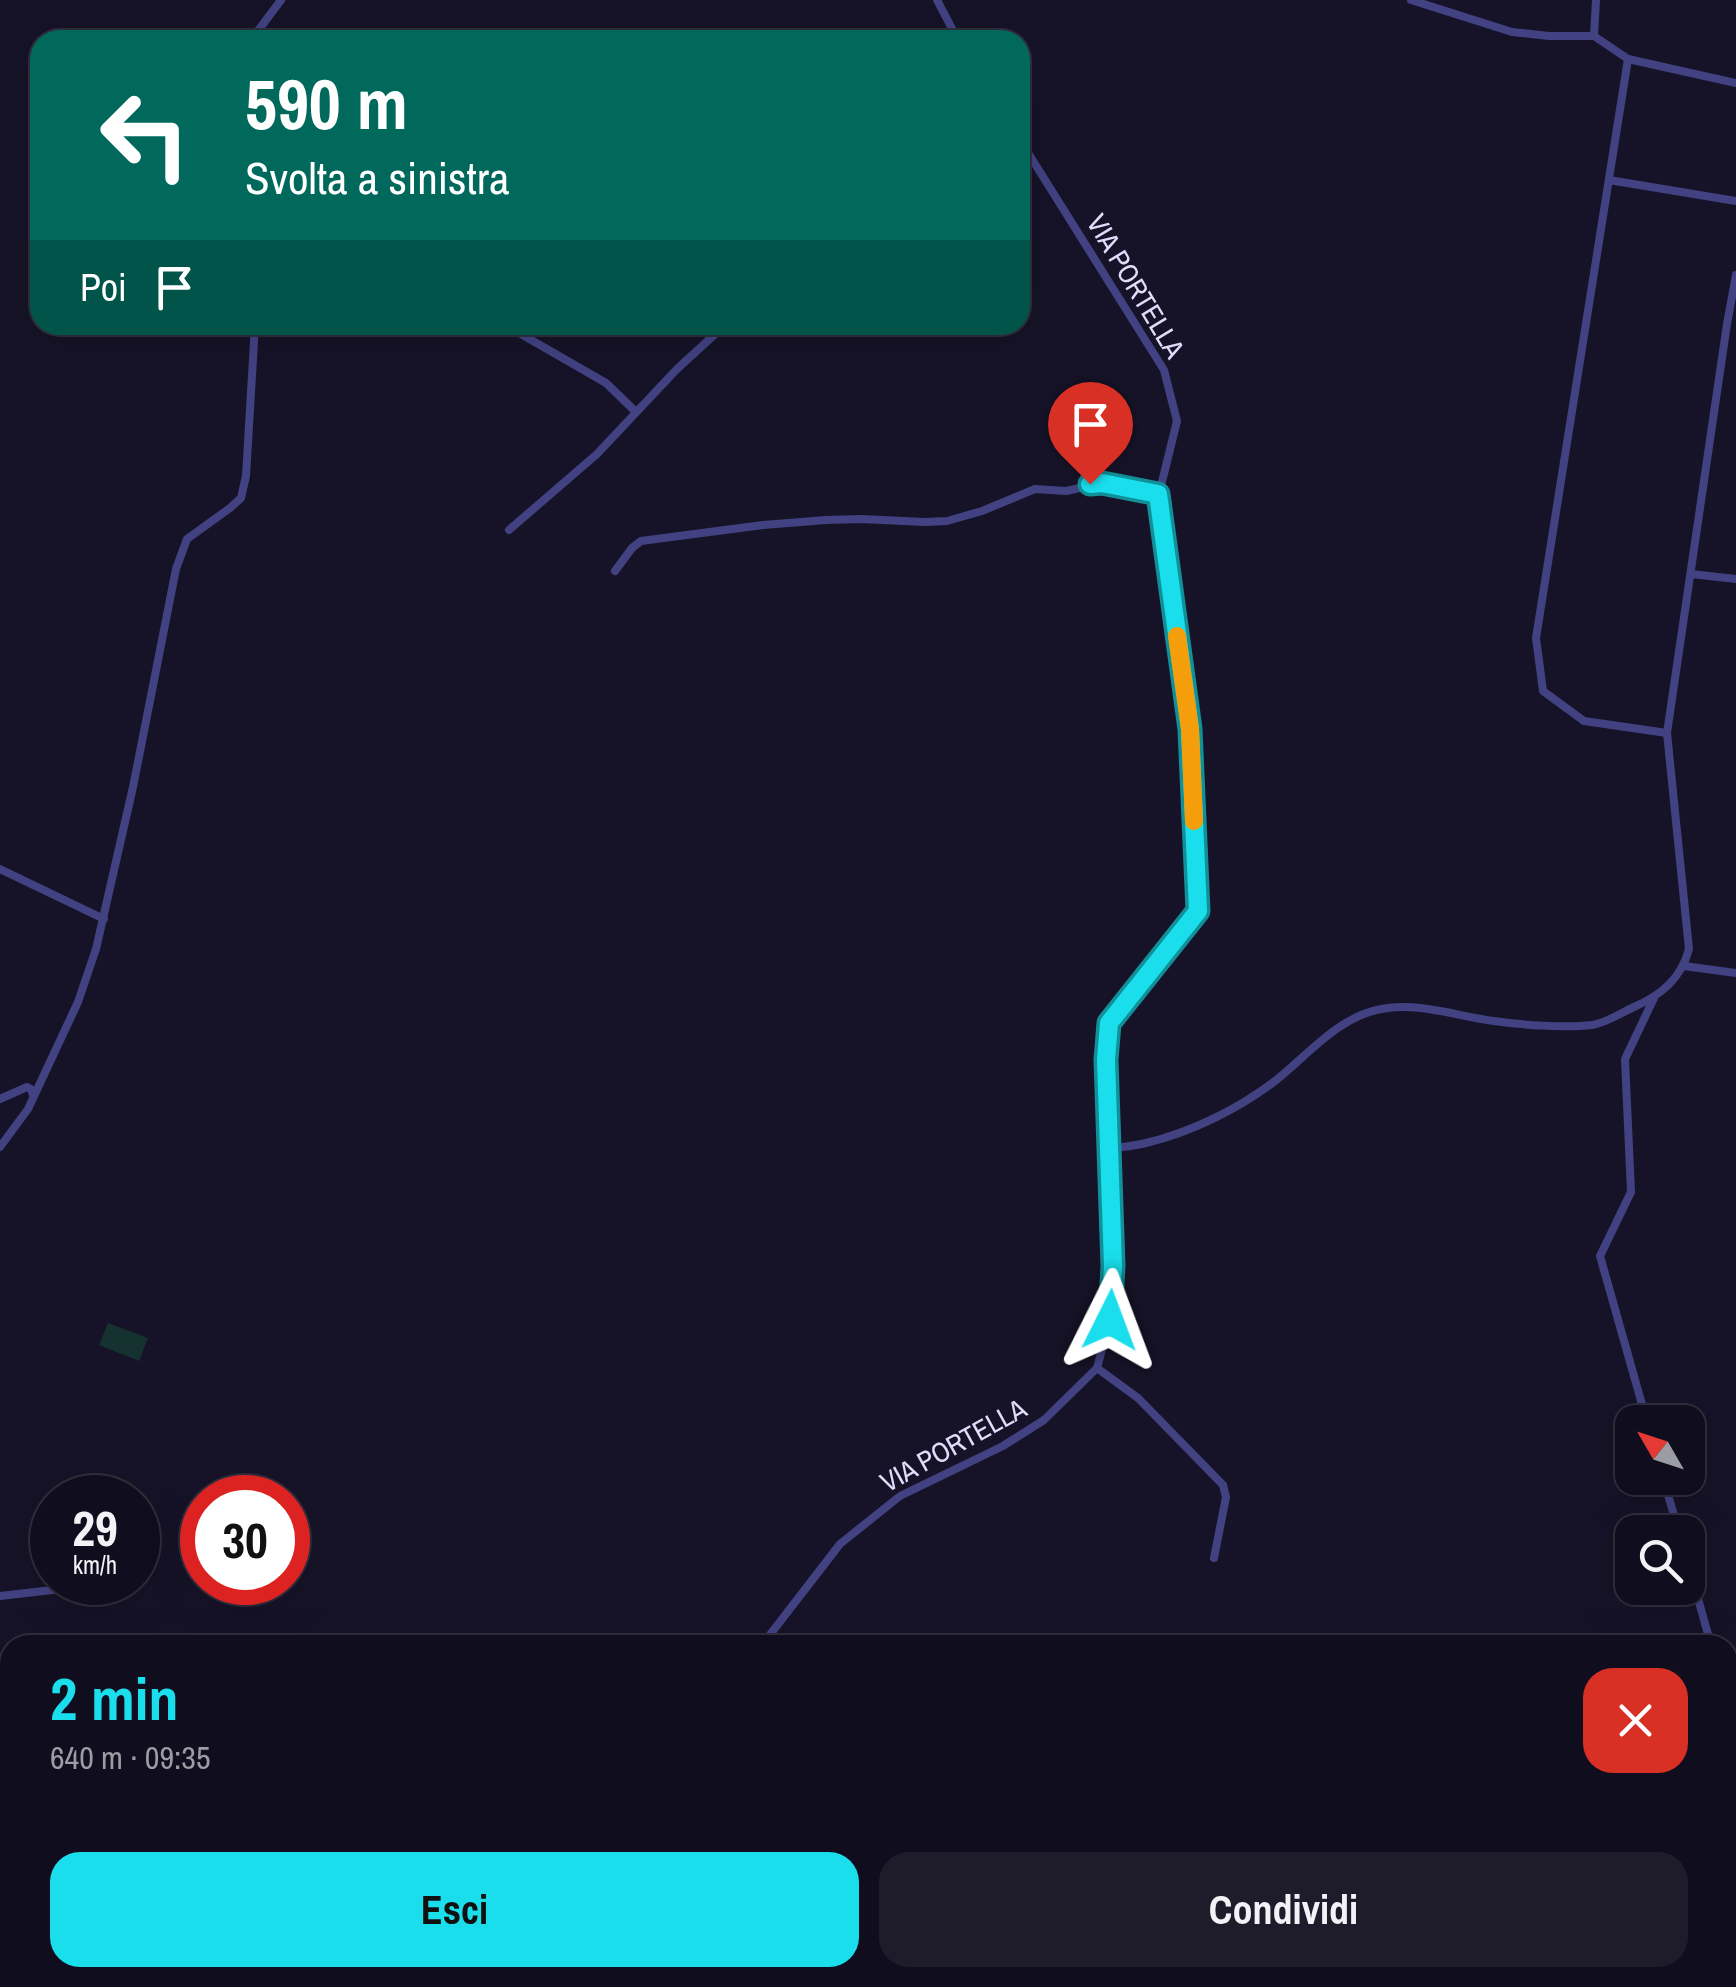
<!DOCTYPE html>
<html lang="it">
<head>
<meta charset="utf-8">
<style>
	body { margin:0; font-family:"Archivo Narrow",sans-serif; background:#1e1c2b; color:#f1f3f6; height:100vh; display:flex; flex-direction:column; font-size:38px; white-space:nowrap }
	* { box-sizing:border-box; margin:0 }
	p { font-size:32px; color:#9c9ca4 }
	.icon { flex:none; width:55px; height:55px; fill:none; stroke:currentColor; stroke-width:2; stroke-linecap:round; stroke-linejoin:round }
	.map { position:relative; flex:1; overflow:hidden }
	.side { position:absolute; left:0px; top:1635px; width:1738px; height:352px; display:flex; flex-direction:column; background:#100e1e; border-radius:30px 30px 0 0; box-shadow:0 10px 40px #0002,0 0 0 2px #302e3c }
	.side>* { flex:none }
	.top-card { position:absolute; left:30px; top:30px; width:1000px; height:305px; border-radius:30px; box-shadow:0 10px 40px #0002,0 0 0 2px #302e3c; background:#00695c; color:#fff; overflow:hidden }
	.needle { width:65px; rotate:309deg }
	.controls { position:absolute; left:1615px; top:1405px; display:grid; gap:20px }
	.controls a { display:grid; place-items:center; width:90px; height:90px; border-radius:20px; background:#100e1e; box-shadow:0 10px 40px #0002,0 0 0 2px #302e3c; font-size:50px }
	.speed { position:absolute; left:30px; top:1475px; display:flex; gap:20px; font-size:50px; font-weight:700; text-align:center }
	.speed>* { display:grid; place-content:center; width:130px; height:130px; border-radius:50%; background:#100e1e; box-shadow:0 10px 40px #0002,0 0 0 2px #302e3c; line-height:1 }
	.speed small { font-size:25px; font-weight:400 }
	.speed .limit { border:15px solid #d22; background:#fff; color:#111 }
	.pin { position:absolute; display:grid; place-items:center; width:85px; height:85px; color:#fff; margin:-102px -42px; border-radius:50% 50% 50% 0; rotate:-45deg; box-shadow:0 0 10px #0007 }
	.pin .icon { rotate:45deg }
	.me { position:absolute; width:110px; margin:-55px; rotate:3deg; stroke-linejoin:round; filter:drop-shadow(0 0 8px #0008) }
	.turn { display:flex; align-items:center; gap:35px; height:210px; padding:0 50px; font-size:45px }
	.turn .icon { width:130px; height:130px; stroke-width:2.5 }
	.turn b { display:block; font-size:70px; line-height:85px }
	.then { display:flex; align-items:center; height:95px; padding:0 50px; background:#0003; gap:20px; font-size:38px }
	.round { display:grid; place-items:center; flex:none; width:105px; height:105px; border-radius:30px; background:#1e1c2b }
	.headline { display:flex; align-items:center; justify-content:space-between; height:170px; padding:0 50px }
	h1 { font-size:60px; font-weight:800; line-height:75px; color:#1adeeb }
	.cta { display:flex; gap:20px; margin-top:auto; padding:20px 50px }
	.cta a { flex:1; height:115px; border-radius:30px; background:#1adeeb; color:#111; font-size:40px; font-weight:800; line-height:115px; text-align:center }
	.cta a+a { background:#1e1c2b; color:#f1f3f6 }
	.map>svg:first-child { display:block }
	.green { fill:#163230 }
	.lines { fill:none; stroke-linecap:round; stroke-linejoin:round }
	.street { stroke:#424283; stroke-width:8 }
	.route-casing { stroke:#119099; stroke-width:25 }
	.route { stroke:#1adeeb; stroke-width:18 }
	.slow { stroke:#f59e0b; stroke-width:18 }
	.labels { text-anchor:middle; stroke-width:10; stroke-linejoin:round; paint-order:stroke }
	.street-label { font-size:28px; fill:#e0ddfc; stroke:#161328 }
</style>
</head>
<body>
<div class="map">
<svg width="1736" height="1987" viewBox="0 0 1736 1987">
	<rect width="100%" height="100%" fill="#161328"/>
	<path class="green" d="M108 1323 148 1338 139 1361 99 1345Z"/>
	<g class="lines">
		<g class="street">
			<path d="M937 0 958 40"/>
			<path d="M1411 0 1512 32 1549 36H1594L1628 59 1736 83"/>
			<path d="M1594 36 1596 0"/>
			<path d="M251 40 281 0"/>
			<path d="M1628 59 1536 638 1543 691 1584 721 1667 733"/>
			<path d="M1609 180 1736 201"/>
			<path d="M505 325 606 383 636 412"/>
			<path d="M509 530 597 454 677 369 725 325"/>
			<path d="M615 571 632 548 641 541 763 525 826 520 861 519 925 522 947 521 982 511 1035 489 1066 491 1103 483 1159 494"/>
			<path d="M1691 574 1736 579"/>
			<path d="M0 869 104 919"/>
			<path d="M1684 966 1736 973"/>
			<path d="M0 1099 27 1087 31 1089 33 1095"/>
			<path d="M0 1147 28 1109 78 1002 96 949 133 787 176 569 187 539 230 508 241 498 246 476 255 325"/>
			<path d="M1109 1149C1121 1147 1134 1146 1146 1143 1192 1132 1238 1109 1275 1081 1308 1055 1338 1017 1381 1009 1419 1002 1456 1016 1494 1021 1521 1025 1565 1028 1592 1025 1606 1023 1621 1013 1634 1007 1661 995 1681 979 1689 949L1667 733 1727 324 1736 275"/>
			<path d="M1097 1368 1138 1398 1223 1485 1226 1497 1214 1558"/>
			<path d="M1647 1422 1600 1256 1631 1192 1625 1059 1654 998"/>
			<path d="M1663 1478 1679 1532"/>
			<path d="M1688 1563 1711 1645"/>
			<path d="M0 1596 113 1583"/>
			<path d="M762 1645 840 1544 900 1496 1003 1446 1044 1420 1097 1368 1110 1320 1113 1267 1106 1060 1109 1023 1198 911 1190 729 1158 498 1177 421 1164 370 1020 140"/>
			<path d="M1728 1736 1736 1730"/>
			<path d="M459 1978 472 1987"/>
			<path d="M1695 1978 1700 1987"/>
			<path d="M481 1987 494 1978"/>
			<path d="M1593 1987 1600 1978"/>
		</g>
	</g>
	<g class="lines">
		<g class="route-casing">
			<path id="route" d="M1090 484 1102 483 1158 494 1190 729 1198 911 1109 1023 1106 1060 1113 1266 1110 1320"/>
		</g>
		<use href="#route" class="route"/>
		<path class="slow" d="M1177 636 1190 729 1194 821"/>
	</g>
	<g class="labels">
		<g class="street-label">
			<text transform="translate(1136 286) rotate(59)" y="10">VIA PORTELLA</text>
			<text transform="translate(953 1445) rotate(-29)" y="10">VIA PORTELLA</text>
		</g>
	</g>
</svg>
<div class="controls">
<a><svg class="needle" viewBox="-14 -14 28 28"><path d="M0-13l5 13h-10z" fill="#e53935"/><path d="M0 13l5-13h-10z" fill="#9c9ca4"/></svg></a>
<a><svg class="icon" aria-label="search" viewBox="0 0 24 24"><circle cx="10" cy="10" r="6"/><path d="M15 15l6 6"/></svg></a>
</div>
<div class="speed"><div>29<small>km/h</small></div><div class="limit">30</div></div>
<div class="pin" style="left:1090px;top:484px;background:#d93025"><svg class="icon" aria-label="arrive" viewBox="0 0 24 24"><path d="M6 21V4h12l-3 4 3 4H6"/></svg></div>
<svg class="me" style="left:1110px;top:1320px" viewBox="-20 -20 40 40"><path d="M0-17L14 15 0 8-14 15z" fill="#1adeeb" stroke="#fff" stroke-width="4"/></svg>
<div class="top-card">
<div class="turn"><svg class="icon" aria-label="left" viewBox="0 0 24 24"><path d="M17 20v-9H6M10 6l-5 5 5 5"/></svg><div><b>590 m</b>Svolta a sinistra</div></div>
<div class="then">Poi<svg class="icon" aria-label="arrive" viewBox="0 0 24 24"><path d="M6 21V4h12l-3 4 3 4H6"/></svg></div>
</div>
<section class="side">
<div class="headline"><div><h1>2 min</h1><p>640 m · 09:35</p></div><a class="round" style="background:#d93025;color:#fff"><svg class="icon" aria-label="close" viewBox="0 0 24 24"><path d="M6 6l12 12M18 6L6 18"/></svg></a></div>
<div class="cta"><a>Esci</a><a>Condividi</a></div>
</section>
</div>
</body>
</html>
